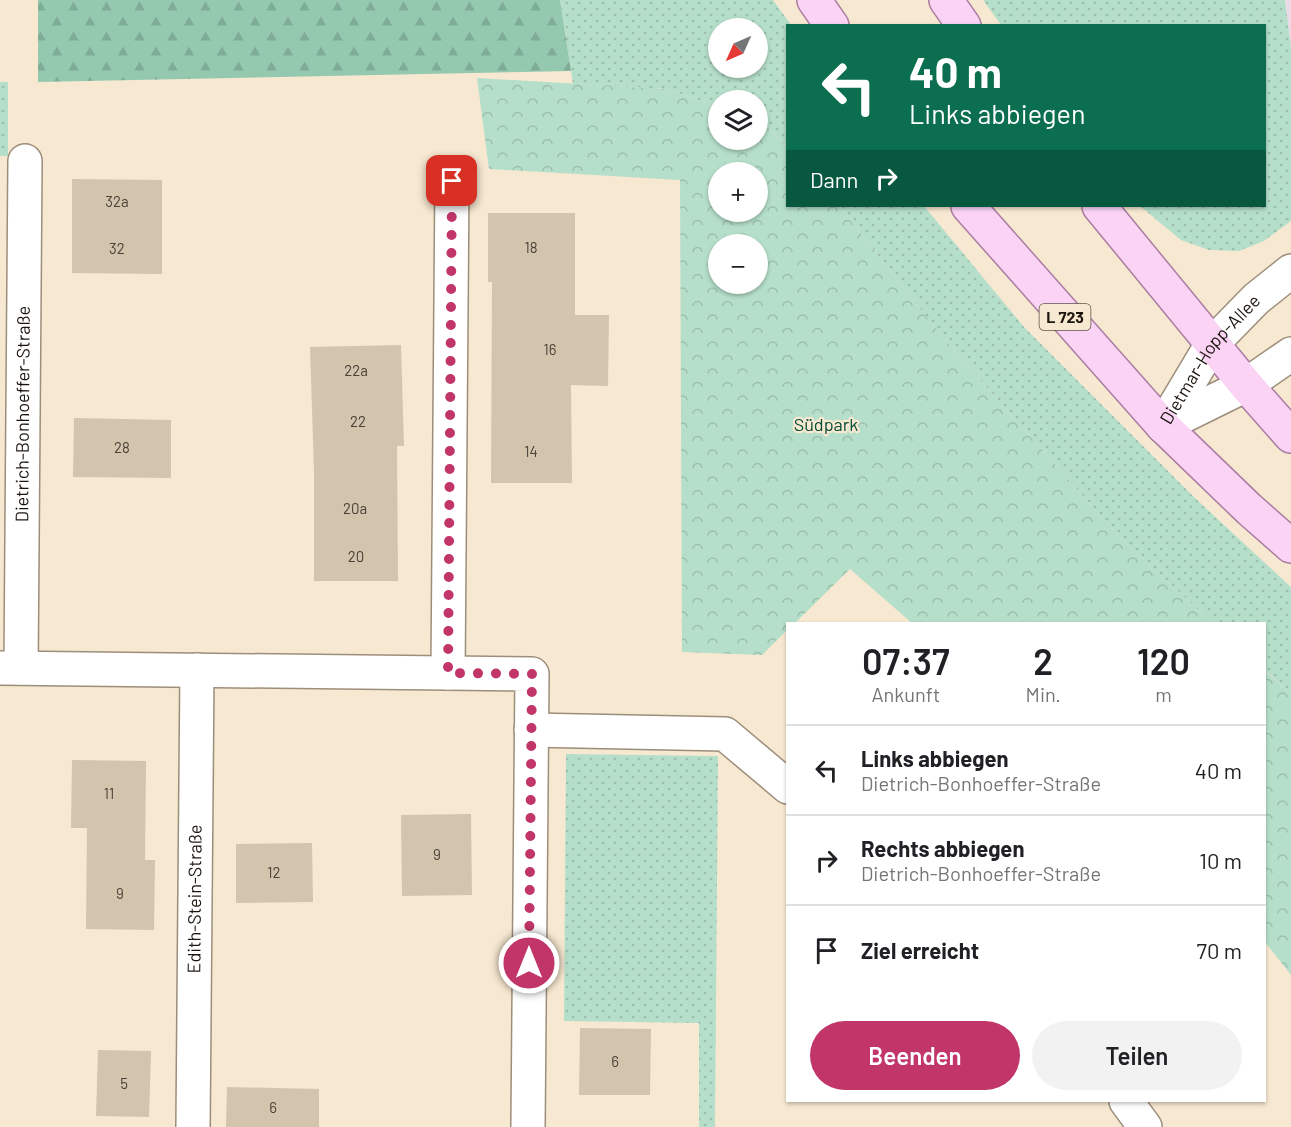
<!DOCTYPE html>
<html lang="de">
<head>
<meta charset="utf-8">
<style>
	body { margin:0; font-family:Barlow,sans-serif; background:#f2f2f2; color:#202124; height:100vh; display:flex; flex-direction:column; font-size:22px; white-space:nowrap }
	* { box-sizing:border-box; margin:0 }
	p { font-size:20px; color:#757577 }
	.icon { flex:none; width:33px; height:33px; fill:none; stroke:currentColor; stroke-width:2; stroke-linecap:round; stroke-linejoin:round }
	.map { position:relative; flex:1; overflow:hidden }
	.panel { position:absolute; left:786px; top:622px; width:480px; height:480px; display:flex; flex-direction:column; background:#fff; border-radius:0px; box-shadow:0 2px 4px #0004 }
	.panel>* { flex:none }
	.guide { position:absolute; left:786px; top:24px; width:480px; height:183px; border-radius:0px; box-shadow:0 2px 4px #0004; background:#0b6e4f; color:#fff; overflow:hidden }
	.needle { width:39px; rotate:225deg }
	.buttons { position:absolute; left:708px; top:18px; display:grid; gap:12px }
	.buttons a { display:grid; place-items:center; width:60px; height:60px; border-radius:50%; background:#fff; box-shadow:0 2px 4px #0004; font-size:30px }
	.pin { position:absolute; display:grid; place-items:center; width:51px; height:51px; color:#fff; margin:-26px; border-radius:12px; box-shadow:0 3px 9px #0006 }
	.me { position:absolute; width:66px; margin:-33px; rotate:0deg; stroke-linejoin:round; filter:drop-shadow(0 0 4px #0008) }
	.turn { display:flex; align-items:center; gap:21px; height:126px; padding:0 24px; font-size:27px }
	.turn .icon { width:78px; height:78px; stroke-width:2.5 }
	.turn b { display:block; font-size:42px; line-height:51px }
	.then { display:flex; align-items:center; height:57px; padding:0 24px; background:#0003; gap:12px; font-size:22px }
	.eta { display:flex; justify-content:space-evenly; align-items:center; height:102px; text-align:center }
	.eta b { font-size:36px; font-weight:600; line-height:42px }
	.primary-button { display:flex; gap:12px; margin-top:auto; padding:12px 24px }
	.primary-button a { flex:1; height:69px; border-radius:36px; background:#c13568; color:#fff; font-size:24px; font-weight:600; line-height:69px; text-align:center }
	.primary-button a+a { background:#f2f2f2; color:#202124 }
	ul { padding:0; list-style:none }
	li { display:flex; align-items:center; gap:18px; height:90px; padding:0 24px; border-top:2px solid #e0e0e0 }
	li div { flex:1 }
	li b { display:block; font-size:22px }
	li em { font-style:normal }
	.map>svg:first-child { display:block }
	.commercial { fill:#eed9e7 }
	.grass { fill:url(#grass-dots); fill-rule:evenodd }
	.forest { fill:url(#forest-firs) }
	.park { fill:url(#park-crowns); fill-rule:evenodd }
	.building { fill:#d3c4ae }
	.lines { fill:none; stroke-linecap:round; stroke-linejoin:round }
	.minor-casing { stroke:#9c8e7a; stroke-width:36 }
	.major-casing { stroke:#aa7da1; stroke-width:36 }
	.minor { stroke:#fff; stroke-width:33 }
	.major { stroke:#fad3f5; stroke-width:33 }
	.route { stroke:#c13568; stroke-width:10; stroke-dasharray:0 18 }
	.labels { text-anchor:middle; stroke-width:4.5; stroke-linejoin:round; paint-order:stroke }
	.number-label { font-size:15px; fill:#4a4237 }
	.shield { fill:#f7e8d1; stroke:#5e5549; stroke-width:1.5 }
	.shield-label { font-size:16px; font-weight:bold; fill:#1c160f }
	.street-label { font-size:18px; fill:#1c160f; stroke:#f7e8d1 }
	.park-label { font-size:18px; fill:#044d35; stroke:#f7e8d1 }
</style>
</head>
<body>
<div class="map">
<svg width="1291" height="1127" viewBox="0 0 1291 1127">
	<defs>
		<pattern id="grass-dots" width="8" height="8" patternUnits="userSpaceOnUse" patternTransform="scale(1.5)"><rect width="8" height="8" fill="#b5dfca"/><path d="M2 2h.1M6 6h.1" fill="none" stroke="#9bbfac" stroke-width="1.8" stroke-linecap="round"/></pattern>
		<pattern id="forest-firs" width="22" height="20" patternUnits="userSpaceOnUse" patternTransform="scale(1.5)"><rect width="22" height="20" fill="#94c9b0"/><path d="M5 1l3.5 6h-7zM16 11l3.5 6h-7z" fill="#7fac96"/></pattern>
		<pattern id="park-crowns" width="20" height="18" patternUnits="userSpaceOnUse" patternTransform="scale(1.5)"><rect width="20" height="18" fill="#b5dfca"/><path d="M2 6a3 3 0 1 1 6 0M12 15a3 3 0 1 1 6 0" fill="none" stroke="#9bbfac"/></pattern>
	</defs>
	<rect width="100%" height="100%" fill="#f7e8d1"/>
	<path class="commercial" d="M1285 0H1291V43L1290 44Z"/>
	<g class="grass">
		<path d="M560 0H773L791 25 788 26 787 147 768 128 758 123V100H718V107L667 89 573 84ZM718 28H758V68H718Z"/>
		<path d="M983 0H1285L1291 48V221L1264 241 1239 251 1209 250 1181 240 1140 206H1264V26L1001 25Z"/>
		<rect x="0" y="82" width="8" height="74"/>
		<path d="M839 206H924L1024 327 1196 499 1291 587V694L1265 670 1264 624H1214L1121 539 945 340Z"/>
		<path d="M566 754 718 756 715 1127H699V1023L564 1021Z"/>
	</g>
	<path class="forest" d="M38 0H560L571 71 38 82Z"/>
	<g class="park">
		<path d="M477 78 667 89 718 107V140H758V123L768 128 787 147 788 206H839L945 340 1121 539 1214 624H913L850 569 794 624H788L787 630 762 655 682 652 680 180 489 169ZM718 172H758V212H718ZM718 244H758V284H718Z"/>
		<path d="M1264 670 1291 694V975L1265 942Z"/>
	</g>
	<g class="building">
		<path d="M72 179 162 180V274L72 273Z"/>
		<path d="M488 213H575V315H609L608 386 571 385 572 483H491L492 282H488Z"/>
		<path d="M401 345 404 446H397L398 581H314V472L310 347Z"/>
		<path d="M74 418 171 420V478L73 477Z"/>
		<path d="M72 760 146 761 145 860H155L154 930 86 929 87 828H71Z"/>
		<path d="M471 814 472 895 402 896 401 815Z"/>
		<path d="M312 843 313 902 236 903V844Z"/>
		<path d="M580 1028 651 1029 650 1095H579Z"/>
		<path d="M98 1050 151 1051 149 1117 96 1116Z"/>
		<path d="M227 1087 319 1089V1127H226Z"/>
	</g>
	<g class="lines">
		<g class="minor-casing">
			<g id="minor">
				<path id="s1" d="M1163 426 1212 344 1256 299 1291 271"/>
				<path d="M1163 426 1246 385 1291 354"/>
				<path d="M0 668 532 674 528 1127"/>
				<path id="s2" d="M21 668 25 161"/>
				<path d="M448 673 452 181"/>
				<path d="M531 730 725 734 788 787"/>
				<path d="M1126 1101 1145 1127"/>
				<path id="s3" d="M193 1127 197 670"/>
			</g>
		</g>
		<g class="major-casing">
			<g id="major">
				<path d="M814 0 832 26"/>
				<path d="M946 0 964 26"/>
				<path d="M968 206 1163 426 1249 509 1291 546"/>
				<path d="M1099 206 1246 385 1291 436"/>
			</g>
		</g>
		<use href="#minor" class="minor"/>
		<use href="#major" class="major"/>
	</g>
	<g class="lines">
		<path class="route" d="M452 181 448 673 532 674 529 963"/>
	</g>
	<g class="labels">
		<g class="number-label">
			<text x="117" y="207">32a</text>
			<text x="531" y="253">18</text>
			<text x="117" y="254">32</text>
			<text x="550" y="355">16</text>
			<text x="356" y="376">22a</text>
			<text x="358" y="427">22</text>
			<text x="122" y="453">28</text>
			<text x="531" y="457">14</text>
			<text x="355" y="514">20a</text>
			<text x="356" y="562">20</text>
			<text x="109" y="799">11</text>
			<text x="437" y="860">9</text>
			<text x="274" y="878">12</text>
			<text x="120" y="899">9</text>
			<text x="615" y="1067">6</text>
			<text x="124" y="1089">5</text>
			<text x="273" y="1113">6</text>
		</g>
		<rect class="shield" x="1039.5" y="304" width="51" height="26" rx="4.5"/>
		<g class="shield-label">
			<text x="1065" y="323">L 723</text>
		</g>
		<g class="street-label">
			<text dy="6" stroke="none"><textPath href="#s1" startOffset="82">Dietmar-Hopp-Allee</textPath></text>
			<text dy="6" stroke="none"><textPath href="#s2" startOffset="254">Dietrich-Bonhoeffer-Straße</textPath></text>
			<text dy="6" stroke="none"><textPath href="#s3" startOffset="228">Edith-Stein-Straße</textPath></text>
		</g>
		<g class="park-label">
			<text x="826" y="431">Südpark</text>
		</g>
	</g>
</svg>
<div class="buttons">
<a><svg class="needle" viewBox="-14 -14 28 28"><path d="M0-13l5 13h-10z" fill="#e53935"/><path d="M0 13l5-13h-10z" fill="#757577"/></svg></a>
<a><svg class="icon" aria-label="layers" viewBox="0 0 24 24"><path d="M12 4l9 5-9 5-9-5zM3 14l9 5 9-5"/></svg></a>
<a>+</a>
<a>−</a>
</div>
<div class="pin" style="left:452px;top:181px;background:#d93025"><svg class="icon" aria-label="arrive" viewBox="0 0 24 24"><path d="M6 21V4h12l-3 4 3 4H6"/></svg></div>
<svg class="me" style="left:529px;top:963px" viewBox="-20 -20 40 40"><circle r="17" fill="#c13568" stroke="#fff" stroke-width="3"/><path d="M0-11L8 9 0 5-8 9z" fill="#fff"/></svg>
<div class="guide">
<div class="turn"><svg class="icon" aria-label="left" viewBox="0 0 24 24"><path d="M17 20v-9H6M10 6l-5 5 5 5"/></svg><div><b>40 m</b>Links abbiegen</div></div>
<div class="then">Dann<svg class="icon" aria-label="right" viewBox="0 0 24 24"><path d="M7 20v-9h11M14 6l5 5-5 5"/></svg></div>
</div>
<section class="panel">
<div class="eta">
<div><b>07:37</b><p>Ankunft</p></div>
<div><b>2</b><p>Min.</p></div>
<div><b>120</b><p>m</p></div>
</div>
<ul>
<li><svg class="icon" aria-label="left" viewBox="0 0 24 24"><path d="M17 20v-9H6M10 6l-5 5 5 5"/></svg><div><b>Links abbiegen</b><p>Dietrich-Bonhoeffer-Straße</p></div><em>40 m</em></li>
<li><svg class="icon" aria-label="right" viewBox="0 0 24 24"><path d="M7 20v-9h11M14 6l5 5-5 5"/></svg><div><b>Rechts abbiegen</b><p>Dietrich-Bonhoeffer-Straße</p></div><em>10 m</em></li>
<li><svg class="icon" aria-label="arrive" viewBox="0 0 24 24"><path d="M6 21V4h12l-3 4 3 4H6"/></svg><div><b>Ziel erreicht</b></div><em>70 m</em></li>
</ul>
<div class="primary-button"><a>Beenden</a><a>Teilen</a></div>
</section>
</div>
</body>
</html>
